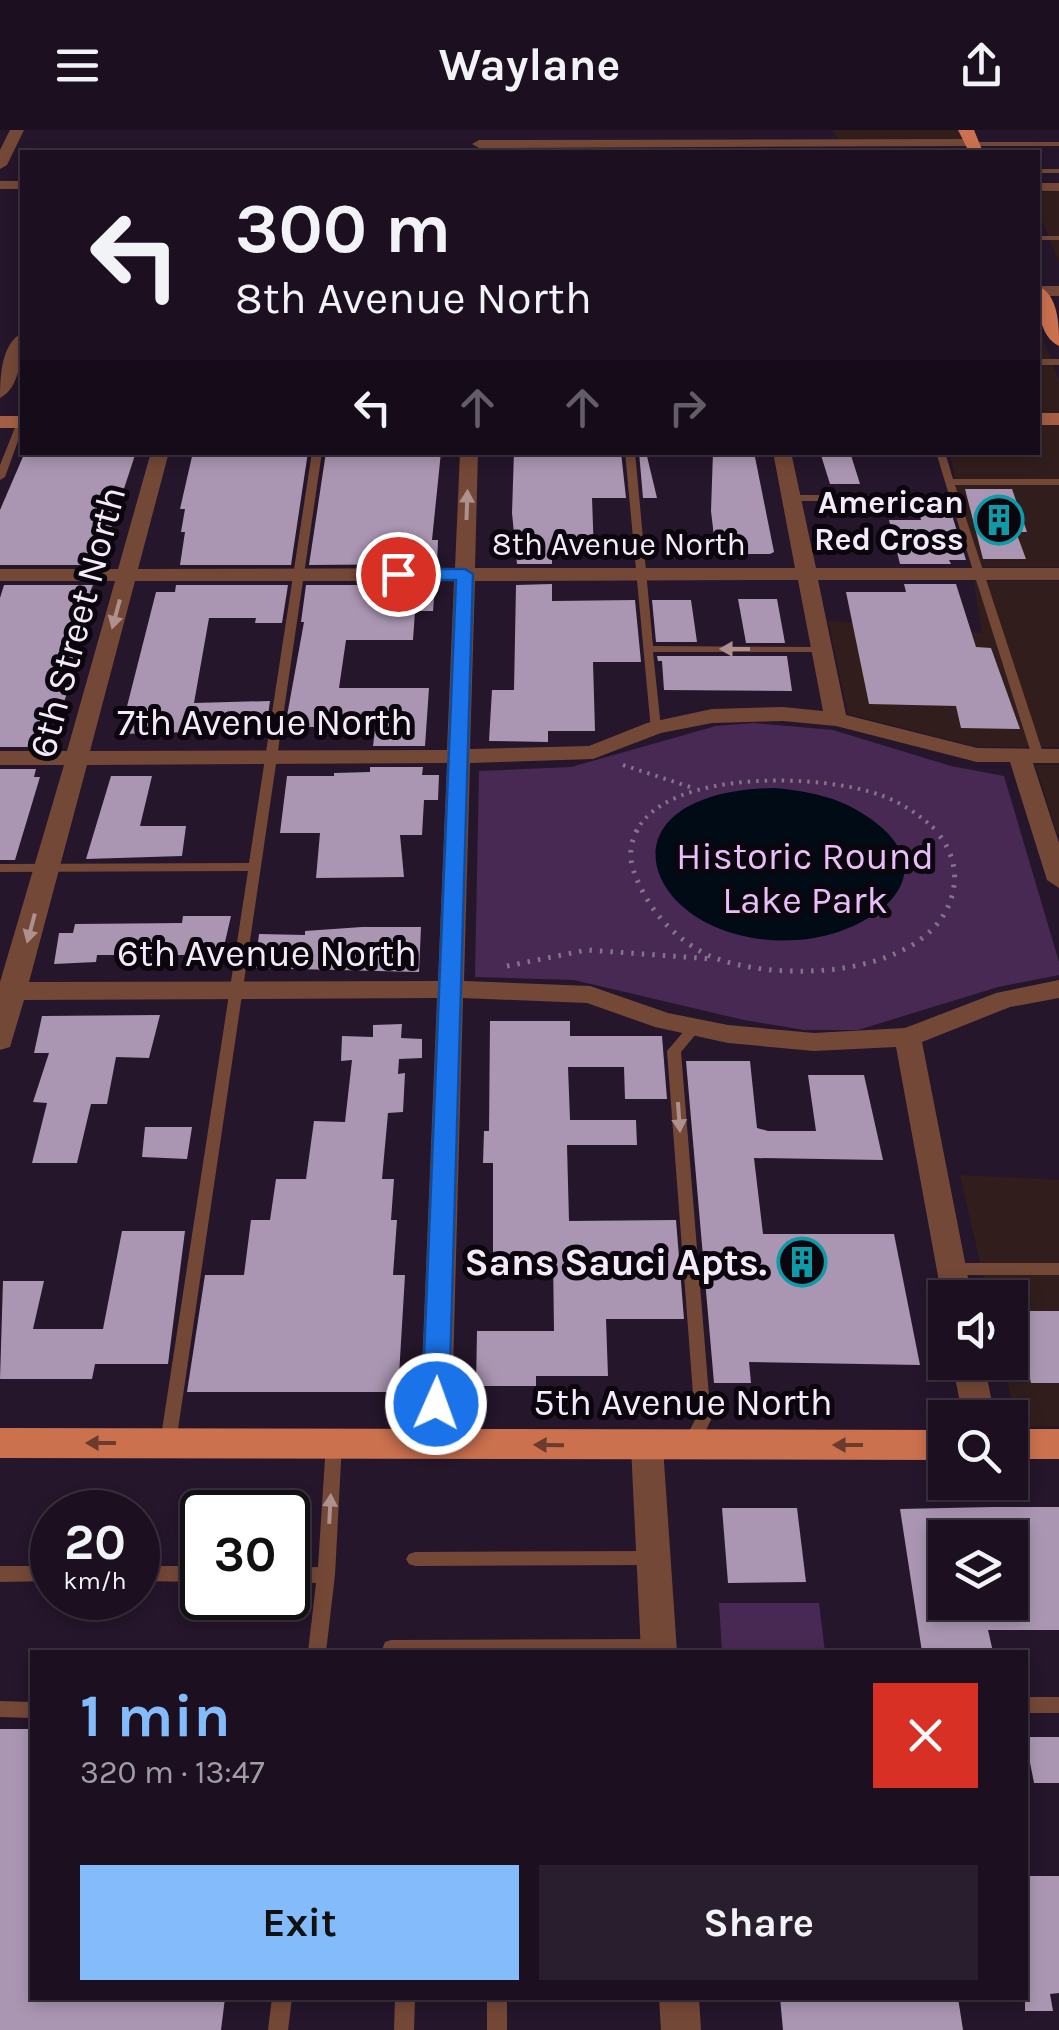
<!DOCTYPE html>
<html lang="en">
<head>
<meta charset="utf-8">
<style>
	body { margin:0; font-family:Karla,sans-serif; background:#291e2d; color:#f1f3f6; height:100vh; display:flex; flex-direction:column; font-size:38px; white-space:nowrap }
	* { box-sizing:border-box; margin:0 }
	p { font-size:32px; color:#a09da5 }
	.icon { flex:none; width:55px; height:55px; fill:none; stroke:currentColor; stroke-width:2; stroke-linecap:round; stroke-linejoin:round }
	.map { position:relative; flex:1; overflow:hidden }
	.panel { position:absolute; left:30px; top:1520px; width:998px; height:350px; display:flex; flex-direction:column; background:#1c1020; border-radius:0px; box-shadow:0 5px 15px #0003,0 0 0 2px #3a303e }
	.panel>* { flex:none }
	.hud { position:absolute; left:20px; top:20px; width:1020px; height:305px; border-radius:0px; box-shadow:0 5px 15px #0003,0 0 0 2px #3a303e; background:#1c1020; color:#f1f3f6; overflow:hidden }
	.tools { position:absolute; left:928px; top:1150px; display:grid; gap:20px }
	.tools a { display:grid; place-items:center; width:100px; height:100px; border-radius:0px; background:#1c1020; box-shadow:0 5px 15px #0003,0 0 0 2px #3a303e; font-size:50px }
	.speed { position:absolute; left:30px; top:1360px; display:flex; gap:20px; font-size:50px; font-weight:700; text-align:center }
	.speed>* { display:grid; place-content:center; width:130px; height:130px; border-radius:50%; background:#1c1020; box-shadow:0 5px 15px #0003,0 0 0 2px #3a303e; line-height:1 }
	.speed small { font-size:25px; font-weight:400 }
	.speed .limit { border:5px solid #111; border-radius:15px; background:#fff; color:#111 }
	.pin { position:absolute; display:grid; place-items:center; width:85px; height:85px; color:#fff; margin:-42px; border:5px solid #fff; border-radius:50%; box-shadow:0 2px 10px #0007 }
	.me { position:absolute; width:110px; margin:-55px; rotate:2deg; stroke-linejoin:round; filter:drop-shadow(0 0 8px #0008) }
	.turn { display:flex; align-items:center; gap:35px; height:210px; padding:0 50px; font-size:45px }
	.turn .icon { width:130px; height:130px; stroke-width:2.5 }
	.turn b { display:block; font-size:70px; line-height:85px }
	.lanes { display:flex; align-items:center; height:95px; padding:0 50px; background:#0003; justify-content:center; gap:50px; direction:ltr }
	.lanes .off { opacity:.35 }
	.round { display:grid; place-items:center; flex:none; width:105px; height:105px; border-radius:0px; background:#291e2d }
	.headline { display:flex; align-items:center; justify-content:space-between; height:170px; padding:0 50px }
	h1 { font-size:60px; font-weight:700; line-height:75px; color:#84bcfb }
	.action { display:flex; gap:20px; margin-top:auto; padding:20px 50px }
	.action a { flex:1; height:115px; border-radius:0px; background:#84bcfb; color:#111; font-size:40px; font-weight:700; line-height:115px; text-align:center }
	.action a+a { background:#291e2d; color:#f1f3f6 }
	header { display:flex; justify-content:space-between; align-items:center; height:130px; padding:0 50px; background:#1c1020; font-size:45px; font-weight:700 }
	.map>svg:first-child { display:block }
	.commercial { fill:#311e1c }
	.green { fill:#482954 }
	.water { fill:#000b16 }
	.building { fill:#aa96b2; fill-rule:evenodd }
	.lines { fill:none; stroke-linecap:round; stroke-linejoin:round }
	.path-far1 { stroke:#827587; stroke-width:4; stroke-dasharray:2.5 6; stroke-linecap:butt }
	.path { stroke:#827587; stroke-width:5; stroke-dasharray:2.5 8; stroke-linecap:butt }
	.lane { fill:#744837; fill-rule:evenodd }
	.street { fill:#744837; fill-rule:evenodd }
	.secondary { fill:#a55f44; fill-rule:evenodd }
	.primary { fill:#cb714e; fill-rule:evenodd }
	.oneway { fill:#ae918e }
	.oneway2 { fill:#6b3b2e }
	.route { fill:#1a73e8; stroke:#114b97; stroke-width:2.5 }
	.labels { text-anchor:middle; stroke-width:10; stroke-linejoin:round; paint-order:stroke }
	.far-poi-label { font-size:32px; font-weight:bold; fill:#f5eaf9; stroke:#0b050d; text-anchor:end }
	.far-street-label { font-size:32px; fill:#f5eaf9; stroke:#0b050d }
	.street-label { font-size:38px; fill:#f5eaf9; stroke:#0b050d }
	.park-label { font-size:38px; fill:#e9befa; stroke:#0b050d }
	.poi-label { font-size:38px; font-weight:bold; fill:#f5eaf9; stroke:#0b050d; text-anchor:end }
</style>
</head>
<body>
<header><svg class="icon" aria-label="menu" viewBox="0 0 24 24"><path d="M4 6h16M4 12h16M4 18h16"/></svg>Waylane<svg class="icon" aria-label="share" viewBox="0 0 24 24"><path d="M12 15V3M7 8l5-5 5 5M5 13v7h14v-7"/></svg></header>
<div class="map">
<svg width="1059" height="1900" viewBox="0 0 1059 1900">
	<rect width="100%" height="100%" fill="#25162b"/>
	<g class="commercial">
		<path d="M831 0H958L962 10H840Z"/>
		<path d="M1059 61V131L1038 82V62Z"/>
		<path d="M1038 196 1059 250V284H1038Z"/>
		<path d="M1059 294V437H971L950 323 1038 322V295Z"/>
		<path d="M974 451H1059V617H977L848 584 828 491 982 503Z"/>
		<path d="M1035 635H1059V708Z"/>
		<path d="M960 1045 1059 1050V1296L1018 1297 1003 1233 1010 1232V1168L988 1167Z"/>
	</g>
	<g class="green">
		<path d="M754 593 833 600 951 636 1004 646 1059 832V845L998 857 858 900H804L744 890 574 850 475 847 479 641 571 637 716 596Z"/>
		<path d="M719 1473H819L825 1522H722Z"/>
	</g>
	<path class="water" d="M774 658C807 661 840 667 868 687 956 747 866 806 797 810 647 820 583 662 774 658Z"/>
	<g class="building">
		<path d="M25 322H136L99 435H0V380Z"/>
		<path d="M193 322H308L291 435H180L185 402H181L185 379H180Z"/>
		<path d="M326 322H441L432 410H438L437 434 309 435Z"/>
		<path d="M514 322H621L626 368H592L594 424H552V434H517L512 383Z"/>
		<path d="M639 322H646L657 368H643Z"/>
		<path d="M713 322H754L774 422 770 424H716L711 381Z"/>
		<path d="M820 322H850L860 354H830Z"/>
		<path d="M965 359H1012L1027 402H1016L1026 429H983Z"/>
		<path d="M919 382H951L966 430H949L951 434H900L889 390H921Z"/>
		<path d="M552 454V471L635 470 641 532H593L595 601H548V612L489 611 492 560H514L516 455Z"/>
		<path d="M904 454H956L976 517 991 518 1020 599 961 598 956 576 869 574 846 462H906Z"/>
		<path d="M4 455H93L90 462H96L73 546 64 572H57L43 617H0V468Z"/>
		<path d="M176 455H288L282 493H255L256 488H209L194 573 270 571 266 600 120 604 156 462H175Z"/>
		<path d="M306 455H435L433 481H415L413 510H346L339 558H429L425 616H373L376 592H314V597H285L304 492H301Z"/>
		<path d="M738 469H777L785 513H746Z"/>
		<path d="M652 470H691L697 512H656Z"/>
		<path d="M657 526H787L792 561 664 560 662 531H658Z"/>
		<path d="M370 637H423L422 645H439L438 670H424L422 705H400L404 747 316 748 320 703H280L287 646H334V643L370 642Z"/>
		<path d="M0 639H36L34 647H40L15 730H0Z"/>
		<path d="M111 646H152L140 696H186L182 726 86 729Z"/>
		<path d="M183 786H231L222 825H97L96 832 54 834 59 803H73L75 794 182 793Z"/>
		<path d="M362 797H421L419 842 255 838 259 804 305 805V801Z"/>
		<path d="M160 885 149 928 116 927 107 974H91L77 1033H32L47 973 33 972 49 923H34L42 886Z"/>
		<path d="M490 891H570V906H662L667 969H625L624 937H568L570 990H636L637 1015H567L569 1091 676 1090 684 1189H606L608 1246H536V1256H476L477 1201H554L553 1126H493V1033H483L484 1001H489Z"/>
		<path d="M402 894 401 908 422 909V928L399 929 398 944 405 943 403 982 388 983 382 1049H394L391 1090H397L393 1145H405L398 1262H187L205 1145H244L251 1090H270L276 1049H306L314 991 345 992 352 930 341 931 342 906 373 907V895Z"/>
		<path d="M686 931H750L757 998 768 1001H816L808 945H864L883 1030 754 1028 763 1104H894L920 1235 749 1232 751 1253H714Z"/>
		<path d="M145 997H192L187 1029 142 1027Z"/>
		<path d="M122 1101H185L168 1234H95L92 1249H0L3 1151H44L33 1199H103Z"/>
		<path d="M1014 1181H1059V1253H1031Z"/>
		<path d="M992 1377H1059V1500H988L993 1522H922L900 1379ZM945 1408H1010V1472H945Z"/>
		<path d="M722 1378H797L806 1452 728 1453Z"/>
		<path d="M0 1599H32V1868H225L221 1900H0Z"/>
		<path d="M1025 1607H1059V1653H1034Z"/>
		<path d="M1025 1746H1059V1863L1050 1864 1053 1881H1025Z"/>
		<path d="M780 1868H958L963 1900H783Z"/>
	</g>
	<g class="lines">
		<g class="path-far1">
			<path d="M623 635 693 658"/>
			<path d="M636 702C667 638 824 644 880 665 903 673 921 686 938 702"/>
		</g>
		<g class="path">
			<path d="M637 700C625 724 632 741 644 764 658 790 683 814 710 826 778 855 941 848 954 756 957 736 949 715 935 700"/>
			<path d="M507 836 587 820 713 829"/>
		</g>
		<g class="lane">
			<path d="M972 12H1059V16H969Z"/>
			<rect x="1038" y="39" width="21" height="4"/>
			<rect x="1038" y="106" width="21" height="4"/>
			<rect x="1038" y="229" width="21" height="6"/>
			<path d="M18 290H22V300L5 347 0 350V335Z"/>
			<path d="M312 322H322L176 1313 174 1318 168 1320 162 1318 160 1313 248 741 0 742V734L249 733Z"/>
			<path d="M625 322H635L653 516 822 517 827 520 826 522H653L661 598 659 600H651Z"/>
			<path d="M936 322H945L953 349H1059V355H955L1044 626 1042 628 1038 629 1032 626 951 371H791L786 368 791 365H949Z"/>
			<path d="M695 892 702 897 681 922 711 1290 696 1320 690 1322 684 1320 682 1315 695 1290 667 921 690 894Z"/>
			<path d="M951 1133H1059V1145H951L946 1143 943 1139 946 1135Z"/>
			<path d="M334 1306 340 1308 342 1313 335 1445 326 1522H308L316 1453 288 1452V1438L318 1437 326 1313 328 1308Z"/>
			<path d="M653 1421 659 1423 662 1428 659 1433 653 1435 415 1436 409 1434 406 1429 409 1424 415 1422Z"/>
			<path d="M0 1436H52V1451L0 1452Z"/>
			<path d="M202 1436V1452L138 1451V1436Z"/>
			<path d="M658 1509 664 1511 667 1517 664 1522H381L385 1512 391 1510Z"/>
			<rect x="1025" y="1567" width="34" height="16"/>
			<path d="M0 1571 32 1572V1588L0 1587Z"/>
			<path d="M272 1868H292L288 1900H268Z"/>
			<path d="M395 1868H415L414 1900H394Z"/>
			<rect x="487" y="1868" width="20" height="32"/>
		</g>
		<g class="street">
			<path d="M10 0H24L7 35 0 39V20Z"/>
			<path d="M972 9 977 10V16L479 18 472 14 479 10Z"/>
			<rect x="0" y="51" width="22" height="8"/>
			<rect x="1038" y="53" width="21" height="8"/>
			<rect x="1038" y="156" width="21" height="10"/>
			<path d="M22 203C23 223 20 258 0 268 0 247 1 214 22 203Z"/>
			<path d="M151 322H169L138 439 455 438 460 322H478L475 438H795L773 322H791L816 438H1059V450H818L846 585 977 618 1059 619V633H1033L1059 713V758L1047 750 1010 632H977L836 596 783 591 712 593 661 603 593 629 470 633 464 851 590 856 668 883 728 895 814 903 905 898 996 863 1059 850V868L1010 877 922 912 972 1168H945V1174L942 1168 896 917 814 921 728 913 655 897 587 873 463 868 451 1312 447 1322 435 1325 423 1322 419 1312 437 868 24 870 10 917 0 920V852L64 635H0V621H67L115 451H0V439H118ZM798 450 823 581 783 577 712 579 647 593 589 616 470 619 475 451ZM135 451H454L447 620 90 621ZM447 633 438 851 29 852 87 635Z"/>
			<path d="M952 1232H984L995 1288H963Z"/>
			<path d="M647 1303 659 1307 663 1317 677 1522H641L631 1317 635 1307Z"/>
			<path d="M659 1868H699L701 1900H661Z"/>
		</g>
		<g class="secondary">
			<rect x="1038" y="283" width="21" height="12"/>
			<rect x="0" y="286" width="22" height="12"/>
		</g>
		<g class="primary">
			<path d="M958 0H974L983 22H969Z"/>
			<path d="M1038 156C1059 165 1059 196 1059 216 1039 207 1037 175 1038 156Z"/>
			<path d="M0 1298 945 1300V1330L0 1328Z"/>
			<rect x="1010" y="1299" width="49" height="30"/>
		</g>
	</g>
	<defs><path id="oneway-solid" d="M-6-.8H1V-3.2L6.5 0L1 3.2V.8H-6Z" transform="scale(2.5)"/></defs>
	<g class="oneway">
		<use href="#oneway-solid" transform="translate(467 375) rotate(-88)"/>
		<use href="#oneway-solid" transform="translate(116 484) rotate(105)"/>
		<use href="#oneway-solid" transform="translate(735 519) rotate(-180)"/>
		<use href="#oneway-solid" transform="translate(31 798) rotate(105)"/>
		<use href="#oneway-solid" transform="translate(679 987) rotate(86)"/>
		<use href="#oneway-solid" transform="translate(330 1379) rotate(-87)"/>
	</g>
	<g class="oneway2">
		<use href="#oneway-solid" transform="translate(101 1313) rotate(180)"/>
		<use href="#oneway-solid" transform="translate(549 1315) rotate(-179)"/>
		<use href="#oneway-solid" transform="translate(848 1315) rotate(180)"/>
	</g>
	<path class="route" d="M465 439 473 444 449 1274 445 1282 436 1285 426 1282 422 1274 456 450H398L390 444 398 439Z"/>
	<defs>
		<g id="building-ring" transform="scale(2.5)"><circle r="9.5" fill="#0b050d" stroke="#0f9aa8" stroke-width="1.5"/><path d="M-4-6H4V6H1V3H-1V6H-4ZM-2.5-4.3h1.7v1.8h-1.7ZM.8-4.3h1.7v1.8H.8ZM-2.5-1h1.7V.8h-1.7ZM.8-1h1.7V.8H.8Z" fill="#0f9aa8"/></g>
	</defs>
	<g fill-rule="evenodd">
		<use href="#building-ring" x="999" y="390"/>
		<use href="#building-ring" x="802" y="1132"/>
	</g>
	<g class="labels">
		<g class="far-poi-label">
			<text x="964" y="383">American<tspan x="964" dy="37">Red Cross</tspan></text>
		</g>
		<g class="far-street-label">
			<text x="619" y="425">8th Avenue North</text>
		</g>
		<g class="street-label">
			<text transform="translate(77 492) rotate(-75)" y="13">6th Street North</text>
			<text x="265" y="605">7th Avenue North</text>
			<text x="267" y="836">6th Avenue North</text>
			<text x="683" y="1285">5th Avenue North</text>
		</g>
		<g class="park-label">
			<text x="805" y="739">Historic Round<tspan x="805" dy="44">Lake Park</tspan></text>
		</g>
		<g class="poi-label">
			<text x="767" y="1145">Sans Sauci Apts.</text>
		</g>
	</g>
</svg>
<div class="tools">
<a><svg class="icon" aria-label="sound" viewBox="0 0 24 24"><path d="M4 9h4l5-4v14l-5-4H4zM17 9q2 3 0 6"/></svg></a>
<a><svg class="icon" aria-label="search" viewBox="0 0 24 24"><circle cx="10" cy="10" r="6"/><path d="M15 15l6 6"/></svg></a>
<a><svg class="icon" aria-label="layers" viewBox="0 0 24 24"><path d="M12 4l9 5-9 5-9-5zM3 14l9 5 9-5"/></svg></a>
</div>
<div class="speed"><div>20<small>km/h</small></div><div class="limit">30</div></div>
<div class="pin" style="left:398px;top:444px;background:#d93025"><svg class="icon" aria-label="arrive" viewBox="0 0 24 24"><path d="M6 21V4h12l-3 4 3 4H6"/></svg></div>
<svg class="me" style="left:436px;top:1274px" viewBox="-20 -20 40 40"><circle r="17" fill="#1a73e8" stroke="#fff" stroke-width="3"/><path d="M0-11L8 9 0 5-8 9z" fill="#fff"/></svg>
<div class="hud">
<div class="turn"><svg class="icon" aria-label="left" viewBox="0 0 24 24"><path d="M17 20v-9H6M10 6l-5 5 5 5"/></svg><div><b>300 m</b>8th Avenue North</div></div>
<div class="lanes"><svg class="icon" aria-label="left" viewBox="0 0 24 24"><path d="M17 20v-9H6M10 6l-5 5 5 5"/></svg><svg class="icon off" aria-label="ahead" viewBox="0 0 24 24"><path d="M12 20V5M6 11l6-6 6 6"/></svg><svg class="icon off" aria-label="ahead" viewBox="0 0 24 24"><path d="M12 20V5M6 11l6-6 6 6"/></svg><svg class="icon off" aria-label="right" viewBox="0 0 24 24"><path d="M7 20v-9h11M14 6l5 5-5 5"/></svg></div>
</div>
<section class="panel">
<div class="headline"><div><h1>1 min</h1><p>320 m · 13:47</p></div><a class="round" style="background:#d93025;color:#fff"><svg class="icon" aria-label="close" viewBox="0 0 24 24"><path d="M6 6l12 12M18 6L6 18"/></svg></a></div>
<div class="action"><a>Exit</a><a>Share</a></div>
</section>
</div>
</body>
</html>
